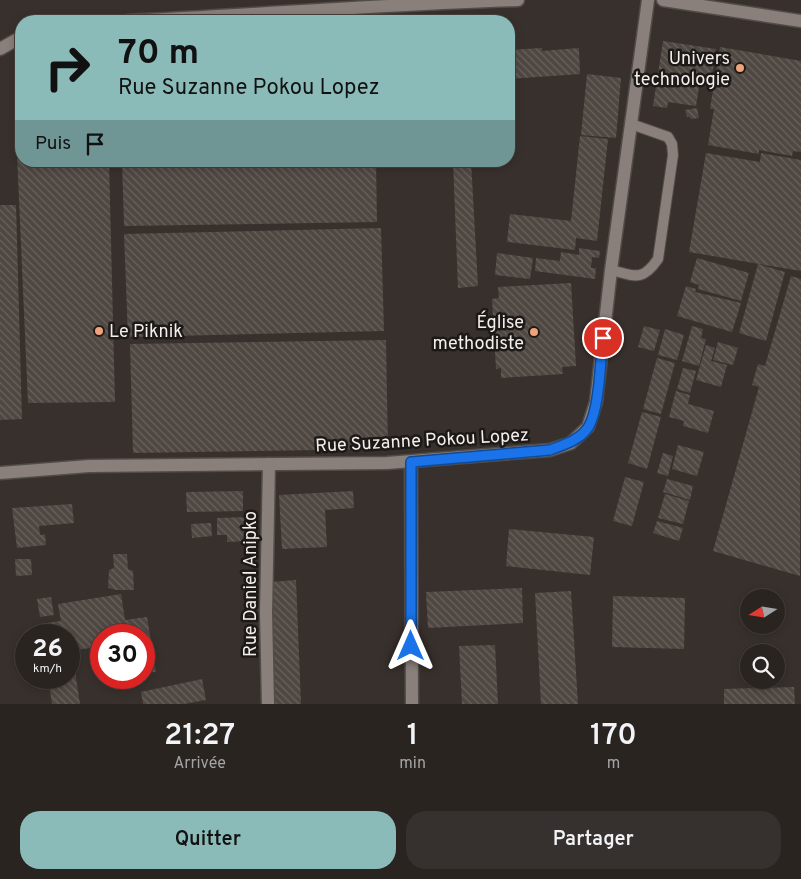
<!DOCTYPE html>
<html lang="fr">
<head>
<meta charset="utf-8">
<style>
	body { margin:0; font-family:Overpass,sans-serif; background:#36302e; color:#f1f3f6; height:100vh; display:flex; flex-direction:column; font-size:19px; white-space:nowrap }
	* { box-sizing:border-box; margin:0 }
	p { font-size:16px; color:#a5a4a5 }
	.icon { flex:none; width:28px; height:28px; fill:none; stroke:currentColor; stroke-width:2; stroke-linecap:round; stroke-linejoin:round }
	.map { position:relative; height:704px; overflow:hidden }
	.drawer { display:flex; flex-direction:column; background:#2a2421; flex:1 }
	.drawer>* { flex:none }
	.banner { position:absolute; left:15px; top:15px; width:500px; height:152px; border-radius:20px; box-shadow:0 2px 8px #0003,0 0 0 1px #46413f; background:#8bbbb9; color:#111; overflow:hidden }
	.needle { width:32px; rotate:258deg }
	.controls { position:absolute; left:740px; top:589px; display:grid; gap:10px }
	.controls a { display:grid; place-items:center; width:45px; height:45px; border-radius:50%; background:#2a2421; box-shadow:0 2px 8px #0003,0 0 0 1px #46413f; font-size:25px }
	.speed { position:absolute; left:15px; top:624px; display:flex; gap:10px; font-size:25px; font-weight:700; text-align:center }
	.speed>* { display:grid; place-content:center; width:65px; height:65px; border-radius:50%; background:#2a2421; box-shadow:0 2px 8px #0003,0 0 0 1px #46413f; line-height:1 }
	.speed small { font-size:12px; font-weight:400 }
	.speed .limit { border:8px solid #d22; background:#fff; color:#111 }
	.pin { position:absolute; display:grid; place-items:center; width:42px; height:42px; color:#fff; margin:-21px; border:2px solid #fff; border-radius:50%; box-shadow:0 1px 5px #0007 }
	.me { position:absolute; width:55px; margin:-28px; rotate:0deg; stroke-linejoin:round; filter:drop-shadow(0 0 4px #0008) }
	.turn { display:flex; align-items:center; gap:18px; height:105px; padding:0 20px; font-size:22px }
	.turn .icon { width:65px; height:65px; stroke-width:2.5 }
	.turn b { display:block; font-size:35px; line-height:42px }
	.then { display:flex; align-items:center; height:48px; padding:0 20px; background:#0003; gap:10px; font-size:19px }
	.eta { display:flex; justify-content:space-evenly; align-items:center; height:85px; text-align:center }
	.eta b { font-size:30px; font-weight:600; line-height:35px }
	.primary-button { display:flex; gap:10px; margin-top:auto; padding:10px 20px }
	.primary-button a { flex:1; height:58px; border-radius:20px; background:#8bbbb9; color:#111; font-size:20px; font-weight:600; line-height:58px; text-align:center }
	.primary-button a+a { background:#36302e; color:#f1f3f6 }
	.map>svg:first-child { display:block }
	.building { fill:url(#building-back-hatch) }
	.lines { fill:none; stroke-linecap:round; stroke-linejoin:round }
	.service-casing { stroke:#524c48; stroke-width:12 }
	.minor-casing { stroke:#524c48; stroke-width:15 }
	.tertiary-casing { stroke:#524c48; stroke-width:15 }
	.service { stroke:#897f7b; stroke-width:10 }
	.minor { stroke:#897f7b; stroke-width:12 }
	.tertiary { stroke:#897f7b; stroke-width:12 }
	.route-casing { stroke:#114b97; stroke-width:12 }
	.route { stroke:#1a73e8; stroke-width:9 }
	.poi-dot { fill:#f0a27a; stroke:#1c1917; stroke-width:2 }
	.labels { text-anchor:middle; stroke-width:5; stroke-linejoin:round; paint-order:stroke }
	.poi-label { font-size:18px; fill:#f4efec; stroke:#1c1917; text-anchor:end }
	.street-label { font-size:18px; fill:#f4efec; stroke:#1c1917 }
</style>
</head>
<body>
<div class="map">
<svg width="801" height="704" viewBox="0 0 801 704">
	<defs>
		<pattern id="building-back-hatch" width="6" height="6" patternUnits="userSpaceOnUse" patternTransform="scale(1.25)"><rect width="6" height="6" fill="#4f4742"/><path d="M-1 5l2 2M0 0l6 6M5-1l2 2" fill="none" stroke="#69625d"/></pattern>
	</defs>
	<rect width="100%" height="100%" fill="#38302c"/>
	<g class="building">
		<path d="M663 41 716 49 712 76 701 74 696 106 668 102 667 108 653 106Z"/>
		<path d="M720 47 801 61V152L793 151 792 156 759 150V154L708 145 714 109H710Z"/>
		<path d="M542 48V51L579 48 580 74 509 79V50Z"/>
		<path d="M587 74 621 78 616 138 581 135Z"/>
		<path d="M697 108 699 118 691 119 690 117H687L685 110Z"/>
		<path d="M16 132H21V161H109L115 402 28 403Z"/>
		<path d="M580 136 608 139 597 241 576 238 575 250 507 242 510 214 571 221Z"/>
		<path d="M706 153 760 162 761 153 801 160V271L689 252Z"/>
		<path d="M122 161H376L377 222 124 226Z"/>
		<path d="M453 161H471L478 286 458 288Z"/>
		<path d="M0 205H16L22 419 0 420Z"/>
		<path d="M381 228 384 331 128 337 124 234Z"/>
		<path d="M579 248 600 251 599 258 592 257 591 268H596L595 279 535 271 536 258 560 261 561 252 579 255Z"/>
		<path d="M497 253 533 258 530 279 495 275Z"/>
		<path d="M697 258 749 273 741 301 698 289 699 285 690 282Z"/>
		<path d="M758 264 785 272 766 341 739 333Z"/>
		<path d="M791 276 801 279 800 576 713 551 759 387 752 385 758 364 765 366Z"/>
		<path d="M571 283 576 366 562 367 563 374 501 378V368L496 369 492 299 499 298 498 287Z"/>
		<path d="M686 286 696 289 695 292 741 303 732 332 677 316Z"/>
		<path d="M644 326 660 330 654 351 638 347Z"/>
		<path d="M692 326 703 329 701 338 706 339 699 366 682 361Z"/>
		<path d="M665 329 684 335 677 360 658 355Z"/>
		<path d="M386 340 388 449 133 453 130 344Z"/>
		<path d="M718 342 738 348 733 365 713 360Z"/>
		<path d="M706 345 715 348 711 361 727 365 721 387 696 380Z"/>
		<path d="M657 358 675 363 661 414 643 409Z"/>
		<path d="M683 368 696 371 690 393 677 389Z"/>
		<path d="M676 391 690 395 688 404 714 411 708 433 683 426 684 421 669 417Z"/>
		<path d="M642 412 661 417 647 469 628 463Z"/>
		<path d="M678 445 704 452 697 476 672 469Z"/>
		<path d="M663 453 673 456 668 476 657 473Z"/>
		<path d="M625 477 644 482 632 526 613 521Z"/>
		<path d="M667 479 693 486 690 500 663 492Z"/>
		<path d="M243 491V511L187 512 186 492Z"/>
		<path d="M353 491 354 508 325 510 327 547 282 549 279 495Z"/>
		<path d="M665 494 689 501 683 524 658 518Z"/>
		<path d="M72 504 74 523 39 526 40 535 45 534 46 545 17 548 12 508Z"/>
		<path d="M249 517 250 541 227 542V535H217V518Z"/>
		<path d="M657 521 683 528 679 541 653 533Z"/>
		<path d="M211 523 212 536 192 538 191 524Z"/>
		<path d="M509 529 594 537 590 575 506 566Z"/>
		<path d="M113 554H127L128 569 133 571 134 590H116L108 588 109 570 114 568Z"/>
		<path d="M15 559H31L32 575 16 576Z"/>
		<path d="M296 580 301 704H274L270 582Z"/>
		<path d="M522 588 523 623 428 628 426 592Z"/>
		<path d="M571 591 578 704H541L535 593Z"/>
		<path d="M121 594 125 620 147 617 156 672 144 673V635H101V646L72 651 80 704H52L48 678H69V635H41L40 624 61 621 58 604Z"/>
		<path d="M613 596 685 598 684 649 612 647Z"/>
		<path d="M51 597 54 615 40 617 37 599Z"/>
		<path d="M495 645 498 704H462L459 646Z"/>
		<path d="M202 679 206 700 184 704H143L141 692Z"/>
		<path d="M794 687 795 704H724V689Z"/>
	</g>
	<g class="lines">
		<g class="service-casing">
			<path id="service" d="M611 270C635 276 642 282 658 259L673 155 672 144 668 137 631 124"/>
		</g>
		<g class="minor-casing">
			<g id="minor">
				<path d="M411 462 412 704"/>
				<path d="M0 473 89 466 387 463 550 450 571 443 588 427 596 402 611 270 648 0"/>
				<path d="M268 704 266 612 269 464"/>
			</g>
		</g>
		<g class="tertiary-casing">
			<g id="tertiary">
				<path d="M663 0 801 21"/>
				<path d="M127 21C257 15 387 4 518 0"/>
				<path d="M0 49 16 40 21 39"/>
			</g>
		</g>
		<use href="#service" class="service"/>
		<use href="#minor" class="minor"/>
		<use href="#tertiary" class="tertiary"/>
	</g>
	<g class="lines">
		<g class="route-casing">
			<path id="route" d="M411 646V462L550 450C563 445 581 440 589 426 600 406 600 361 603 338"/>
		</g>
		<use href="#route" class="route"/>
	</g>
	<g class="poi-dot">
		<circle cx="740" cy="68" r="5"/>
		<circle cx="99" cy="331" r="5"/>
		<circle cx="534" cy="332" r="5"/>
	</g>
	<g class="labels">
		<g class="poi-label">
			<text x="730" y="64">Univers<tspan x="730" dy="21">technologie</tspan></text>
			<text x="524" y="328">Église<tspan x="524" dy="21">methodiste</tspan></text>
			<text x="109" y="337" text-anchor="start">Le Piknik</text>
		</g>
		<g class="street-label">
			<text transform="translate(422 440) rotate(-3)" y="6">Rue Suzanne Pokou Lopez</text>
			<text transform="translate(250 584) rotate(-90)" y="6">Rue Daniel Anipko</text>
		</g>
	</g>
</svg>
<div class="controls">
<a><svg class="needle" viewBox="-14 -14 28 28"><path d="M0-13l5 13h-10z" fill="#e53935"/><path d="M0 13l5-13h-10z" fill="#a5a4a5"/></svg></a>
<a><svg class="icon" aria-label="search" viewBox="0 0 24 24"><circle cx="10" cy="10" r="6"/><path d="M15 15l6 6"/></svg></a>
</div>
<div class="speed"><div>26<small>km/h</small></div><div class="limit">30</div></div>
<div class="pin" style="left:603px;top:338px;background:#d93025"><svg class="icon" aria-label="arrive" viewBox="0 0 24 24"><path d="M6 21V4h12l-3 4 3 4H6"/></svg></div>
<svg class="me" style="left:411px;top:646px" viewBox="-20 -20 40 40"><path d="M0-17L14 15 0 8-14 15z" fill="#1a73e8" stroke="#fff" stroke-width="4"/></svg>
<div class="banner">
<div class="turn"><svg class="icon" aria-label="right" viewBox="0 0 24 24"><path d="M7 20v-9h11M14 6l5 5-5 5"/></svg><div><b>70 m</b>Rue Suzanne Pokou Lopez</div></div>
<div class="then">Puis<svg class="icon" aria-label="arrive" viewBox="0 0 24 24"><path d="M6 21V4h12l-3 4 3 4H6"/></svg></div>
</div>
</div>
<section class="drawer">
<div class="eta">
<div><b>21:27</b><p>Arrivée</p></div>
<div><b>1</b><p>min</p></div>
<div><b>170</b><p>m</p></div>
</div>
<div class="primary-button"><a>Quitter</a><a>Partager</a></div>
</section>
</body>
</html>
